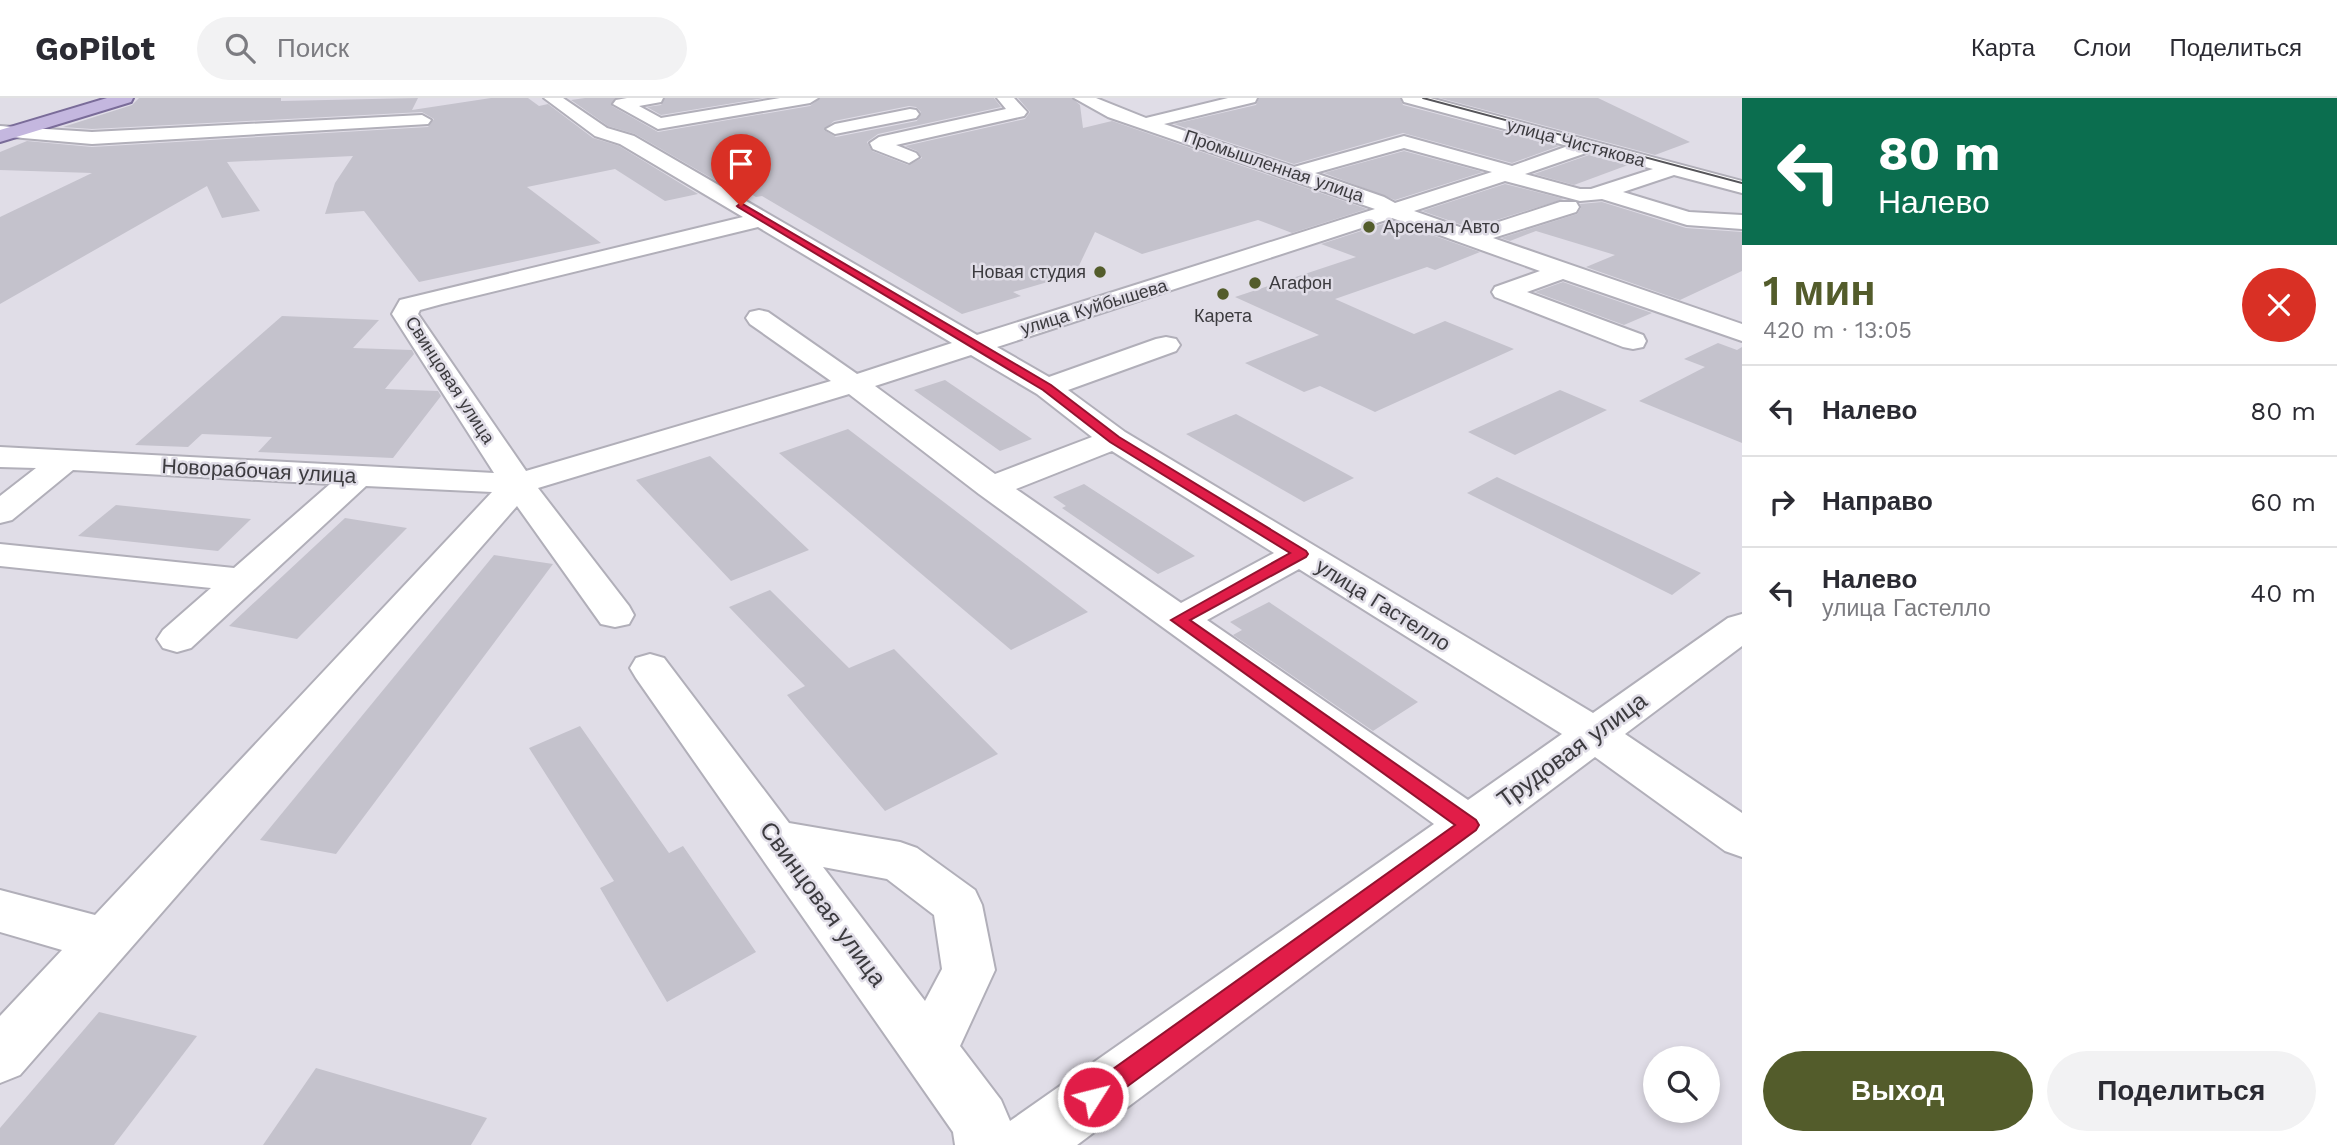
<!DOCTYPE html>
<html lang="ru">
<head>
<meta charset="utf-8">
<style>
	body { margin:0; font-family:"Work Sans",sans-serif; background:#f2f2f3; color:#2b2b33; height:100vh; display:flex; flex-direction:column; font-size:26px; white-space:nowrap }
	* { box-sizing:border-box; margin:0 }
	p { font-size:23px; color:#7c7c81 }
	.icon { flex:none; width:38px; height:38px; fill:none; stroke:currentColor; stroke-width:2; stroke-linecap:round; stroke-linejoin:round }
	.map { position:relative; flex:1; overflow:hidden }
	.side { display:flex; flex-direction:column; background:#fff; width:595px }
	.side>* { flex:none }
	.guide { background:#0b6e4f; color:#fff; overflow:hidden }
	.controls { position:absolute; left:1643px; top:948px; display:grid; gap:14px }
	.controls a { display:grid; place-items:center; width:77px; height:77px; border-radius:50%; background:#fff; box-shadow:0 4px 10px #0003; font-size:35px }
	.pin { position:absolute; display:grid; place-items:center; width:60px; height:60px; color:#fff; margin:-72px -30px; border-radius:50% 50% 50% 0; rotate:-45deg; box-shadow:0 0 7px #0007 }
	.pin .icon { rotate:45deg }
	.me { position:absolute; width:77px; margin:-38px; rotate:54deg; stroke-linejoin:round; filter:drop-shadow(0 0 5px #0008) }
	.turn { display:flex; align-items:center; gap:24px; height:147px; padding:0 21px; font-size:32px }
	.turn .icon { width:91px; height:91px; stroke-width:2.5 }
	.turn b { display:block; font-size:49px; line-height:60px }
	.round { display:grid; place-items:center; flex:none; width:74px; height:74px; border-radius:37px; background:#f2f2f3 }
	.head { display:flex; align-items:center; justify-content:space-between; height:119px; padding:0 21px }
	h1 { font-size:42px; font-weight:600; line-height:52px; color:#535c2b }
	.primary-button { display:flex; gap:14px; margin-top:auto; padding:14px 21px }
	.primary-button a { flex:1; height:80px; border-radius:42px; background:#535c2b; color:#fff; font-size:28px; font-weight:600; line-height:80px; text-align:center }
	.primary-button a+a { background:#f2f2f3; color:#2b2b33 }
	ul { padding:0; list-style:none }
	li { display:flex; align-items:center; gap:21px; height:91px; padding:0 21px; border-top:2px solid #e1e1e2 }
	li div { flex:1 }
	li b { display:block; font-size:26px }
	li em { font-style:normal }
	header { display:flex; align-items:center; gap:42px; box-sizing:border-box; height:98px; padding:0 35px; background:#fff; border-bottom:2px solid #e1e1e2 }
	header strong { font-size:33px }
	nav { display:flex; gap:38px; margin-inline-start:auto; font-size:24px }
	.search { width:490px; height:63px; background:#f2f2f3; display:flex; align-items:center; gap:18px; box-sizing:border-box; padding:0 24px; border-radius:38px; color:#7c7c81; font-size:26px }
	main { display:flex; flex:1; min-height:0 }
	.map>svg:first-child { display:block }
	.building { fill:#c4c2cc; fill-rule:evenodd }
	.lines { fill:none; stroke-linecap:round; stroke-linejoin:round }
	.minor-casing { stroke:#b1afb9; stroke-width:4 }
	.major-casing { stroke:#7a6c99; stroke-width:4 }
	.minor { fill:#fff; fill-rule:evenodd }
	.major { fill:#c4b7df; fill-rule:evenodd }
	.tram { stroke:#56555a; stroke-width:2 }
	.route { fill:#e11d48; stroke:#92132f; stroke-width:2 }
	.poi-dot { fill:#535c2b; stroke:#e0dde7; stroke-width:2.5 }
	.labels { text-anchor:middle; stroke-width:5; stroke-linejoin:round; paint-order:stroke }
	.far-street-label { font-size:18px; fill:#3c3b3f; stroke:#e0dde7 }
	.far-poi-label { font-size:18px; fill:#3c3b3f; stroke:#e0dde7; text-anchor:start }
	.street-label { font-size:21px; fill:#3c3b3f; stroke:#e0dde7 }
	.near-street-label { font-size:24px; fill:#3c3b3f; stroke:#e0dde7 }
</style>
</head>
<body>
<header>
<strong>GoPilot</strong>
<div class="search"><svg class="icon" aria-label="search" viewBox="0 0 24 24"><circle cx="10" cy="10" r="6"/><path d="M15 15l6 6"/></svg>Поиск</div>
<nav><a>Карта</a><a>Слои</a><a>Поделиться</a></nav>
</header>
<main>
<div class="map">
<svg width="1742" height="1047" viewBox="0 0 1742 1047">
	<rect width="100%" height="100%" fill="#e0dde7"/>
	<g class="building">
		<path d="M139 0H281V3L418 0 412 12 491 0H528L539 8 548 6 593 40 619 48 698 96 665 103 615 71 527 89 601 145 419 184 364 113 325 116 335 85 353 58 227 64 260 113 222 120 207 88 0 206V119L92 75 0 72V54L27 43 92 49 428 29 434 21 422 14 92 31 63 29 132 7Z"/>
		<path d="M585 0H615L612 8 658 34 810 8 820 0H994L1001 9 878 36 867 44 872 53 908 67 922 60 917 53 905 48 1025 21 1030 14 1018 0H1072L1080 7 1083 30 1112 23 1367 111 1292 135 1258 122 1142 156 1095 134 1075 176 1013 194 1021 198 962 216 762 98 756 99 735 87 727 89 635 36 608 28 571 2ZM909 8 916 9 921 14 917 23 836 39 824 32 834 23Z"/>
		<path d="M665 0H764L661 17 647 9 661 7Z"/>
		<path d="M1259 0H1400L1403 7 1559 48 1512 65 1403 35 1294 66 1174 26 1256 7Z"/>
		<path d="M1440 0H1598L1690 44 1655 57Z"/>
		<path d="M1404 53 1483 74 1395 102 1324 75Z"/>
		<path d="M1589 57 1628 67 1574 87 1534 76Z"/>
		<path d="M1505 86 1564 101 1471 130 1422 113Z"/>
		<path d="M1602 104 1686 130 1742 134V173L1680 202 1586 169 1615 157 1536 133 1510 143 1501 140 1577 116 1581 110 1580 106Z"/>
		<path d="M1392 123 1480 154 1435 172 1427 169 1335 201 1414 236 1445 223 1514 251 1375 314 1320 288 1304 294 1245 265 1319 237 1235 199 1356 159 1321 146Z"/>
		<path d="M1563 184 1652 215 1624 227 1535 194Z"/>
		<path d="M282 218 379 222 353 250 412 252 414 256 385 291 438 293 441 298 393 360 258 354 272 339 202 336 188 349 135 347Z"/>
		<path d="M1718 245 1737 252 1742 249V345L1639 303 1705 269 1684 261Z"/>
		<path d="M945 282 1032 341 1000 353 914 292Z"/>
		<path d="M1560 292 1607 312 1515 357 1468 334Z"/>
		<path d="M1236 316 1354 380 1304 404 1186 336Z"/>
		<path d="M848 331 1088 514 1011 552 779 355Z"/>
		<path d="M710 358 732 379 809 452 731 483 636 382Z"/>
		<path d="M1497 379 1701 475 1672 497 1467 395Z"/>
		<path d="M1084 386 1195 458 1158 476 1062 410 1066 408 1053 399Z"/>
		<path d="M116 407 251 421 218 453 78 438Z"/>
		<path d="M345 420 407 430 297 541 229 528Z"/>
		<path d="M494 457 553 466 336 756 260 742Z"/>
		<path d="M770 492 849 570 894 551 998 656 885 713 787 597 805 588 729 509Z"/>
		<path d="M1269 504 1418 604 1373 633 1233 537 1242 532 1230 524Z"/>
		<path d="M580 628 669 755 683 748 756 854 667 904 600 790 614 783 529 650Z"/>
		<path d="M99 914 197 938 114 1047H0V1030Z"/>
		<path d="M316 970 487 1020 471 1047H263Z"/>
	</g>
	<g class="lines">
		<g class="minor-casing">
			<g id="minor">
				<path d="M544 0H563L607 30 634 38 977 237 1375 111 1108 19 1074 0H1096L1146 20 1228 0H1257L1255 4 1164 26 1294 69 1404 38 1512 68 1568 48 1404 4 1402 0H1430L1742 83V95L1674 77 1623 94 1689 114 1742 117V131L1687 127 1602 101 1580 103 1505 83 1414 113 1471 133 1560 104H1576L1579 109 1576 114 1493 140 1742 226V243L1563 181 1527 194 1643 237 1646 243 1643 249 1633 251 1623 249 1495 199 1492 194 1495 189 1540 173 1392 120 997 249 1049 279 1156 241 1166 239 1176 241 1180 247 1176 253 1068 292 1125 334 1593 615 1728 520 1742 516V548L1625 636 1742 715V759L1725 753 1595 659 1077 1047H955L953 1034 636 580 630 570 636 560 650 556 664 560 789 725 900 744 917 750 975 792 982 807 995 872 960 948 1001 1002 1010 1023 1434 726 979 396 849 296 538 390 629 508 634 517 629 526 615 529 601 526 517 408 20 977 0 985V918L62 852 0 834V792L95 817 492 394 366 388 191 550 177 554 163 550 157 541 163 532 211 490 0 468V446L234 470 330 386 73 372 12 422 0 425V398L36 370 0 369V349L494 375 392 216 400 202 743 119 620 46 595 38ZM1404 50 1492 74 1395 105 1384 99 1315 75ZM1589 54 1653 71 1591 91H1580L1525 76ZM758 129 952 245 857 276 768 214 759 212 750 214 746 220 750 226 831 283 526 373 418 216 420 212 442 206ZM971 257 1037 296 1092 339 995 376 875 288ZM1112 353 1274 455 1181 505 1016 391ZM1299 471 1562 636 1468 702 1207 522ZM823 769 887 781 934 817 942 871 925 903Z"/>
				<path d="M627 0H663L661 4 639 8 661 20 780 0H818L810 5 658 31 613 6 616 2Z"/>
				<path d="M997 0H1014L1027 14 1024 18 896 47 916 55 919 59 909 65 873 51 870 45 879 39 1006 11Z"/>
				<path d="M910 11 916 12 919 16 916 20 835 36 826 31 835 26Z"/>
				<path d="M422 17 431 22 428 26 92 46 0 38V28L92 34Z"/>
			</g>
		</g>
		<g class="major-casing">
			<path id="major" d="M107 0H133L131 4 0 44V32Z"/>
		</g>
		<use href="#minor" class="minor"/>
		<use href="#major" class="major"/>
		<path class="tram" d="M1423 0 1742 85"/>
	</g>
	<path class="route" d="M741 105 1051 287 1119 339 1306 453 1308 456 1306 459 1190 522 1476 722 1479 727 1476 732 1102 1007 1093 1011 1085 1007 1081 999 1085 991 1455 727 1171 522 1290 455 1110 344 1043 292 738 109 737 108Z"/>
	<g class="poi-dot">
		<circle cx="1369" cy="129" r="7"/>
		<circle cx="1100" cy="174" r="7"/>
		<circle cx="1255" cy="185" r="7"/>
		<circle cx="1223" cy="196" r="7"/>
	</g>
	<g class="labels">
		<g class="far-street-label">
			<text transform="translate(1576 45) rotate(15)" y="6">улица Чистякова</text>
			<text transform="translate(1274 68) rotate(19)" y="6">Промышленная улица</text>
			<text transform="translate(1094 209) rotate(-17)" y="6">улица Куйбышева</text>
			<text transform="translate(450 282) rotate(57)" y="6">Свинцовая улица</text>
		</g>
		<g class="far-poi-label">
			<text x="1383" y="135">Арсенал Авто</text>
			<text x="1086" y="180" text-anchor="end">Новая студия</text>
			<text x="1269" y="191">Агафон</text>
			<text x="1223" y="224" text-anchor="middle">Карета</text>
		</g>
		<g class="street-label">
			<text transform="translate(259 373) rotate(3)" y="7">Новорабочая улица</text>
			<text transform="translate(1383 507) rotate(32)" y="7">улица Гастелло</text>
		</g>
		<g class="near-street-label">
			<text transform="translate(1572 652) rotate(-36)" y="8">Трудовая улица</text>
			<text transform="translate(823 806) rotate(54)" y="8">Свинцовая улица</text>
		</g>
	</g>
</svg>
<div class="controls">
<a><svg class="icon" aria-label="search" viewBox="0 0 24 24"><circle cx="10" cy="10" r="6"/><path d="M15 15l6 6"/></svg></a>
</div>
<div class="pin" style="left:741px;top:108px;background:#d93025"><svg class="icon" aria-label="arrive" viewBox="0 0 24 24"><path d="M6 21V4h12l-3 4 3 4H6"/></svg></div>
<svg class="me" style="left:1093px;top:999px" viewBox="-20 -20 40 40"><circle r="17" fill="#e11d48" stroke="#fff" stroke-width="3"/><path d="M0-11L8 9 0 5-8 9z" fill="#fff"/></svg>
</div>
<section class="side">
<div class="guide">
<div class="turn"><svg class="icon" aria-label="left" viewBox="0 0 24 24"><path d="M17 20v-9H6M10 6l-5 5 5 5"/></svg><div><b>80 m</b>Налево</div></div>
</div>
<div class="head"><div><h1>1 мин</h1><p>420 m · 13:05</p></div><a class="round" style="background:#d93025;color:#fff"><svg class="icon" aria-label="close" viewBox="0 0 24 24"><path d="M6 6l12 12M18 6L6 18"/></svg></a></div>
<ul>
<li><svg class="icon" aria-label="left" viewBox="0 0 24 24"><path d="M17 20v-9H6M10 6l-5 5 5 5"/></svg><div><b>Налево</b></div><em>80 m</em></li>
<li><svg class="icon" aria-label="right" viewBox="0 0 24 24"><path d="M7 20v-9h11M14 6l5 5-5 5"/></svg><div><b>Направо</b></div><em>60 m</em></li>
<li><svg class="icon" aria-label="left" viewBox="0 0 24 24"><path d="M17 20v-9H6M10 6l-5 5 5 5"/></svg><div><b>Налево</b><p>улица Гастелло</p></div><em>40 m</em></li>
</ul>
<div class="primary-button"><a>Выход</a><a>Поделиться</a></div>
</section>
</main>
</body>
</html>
